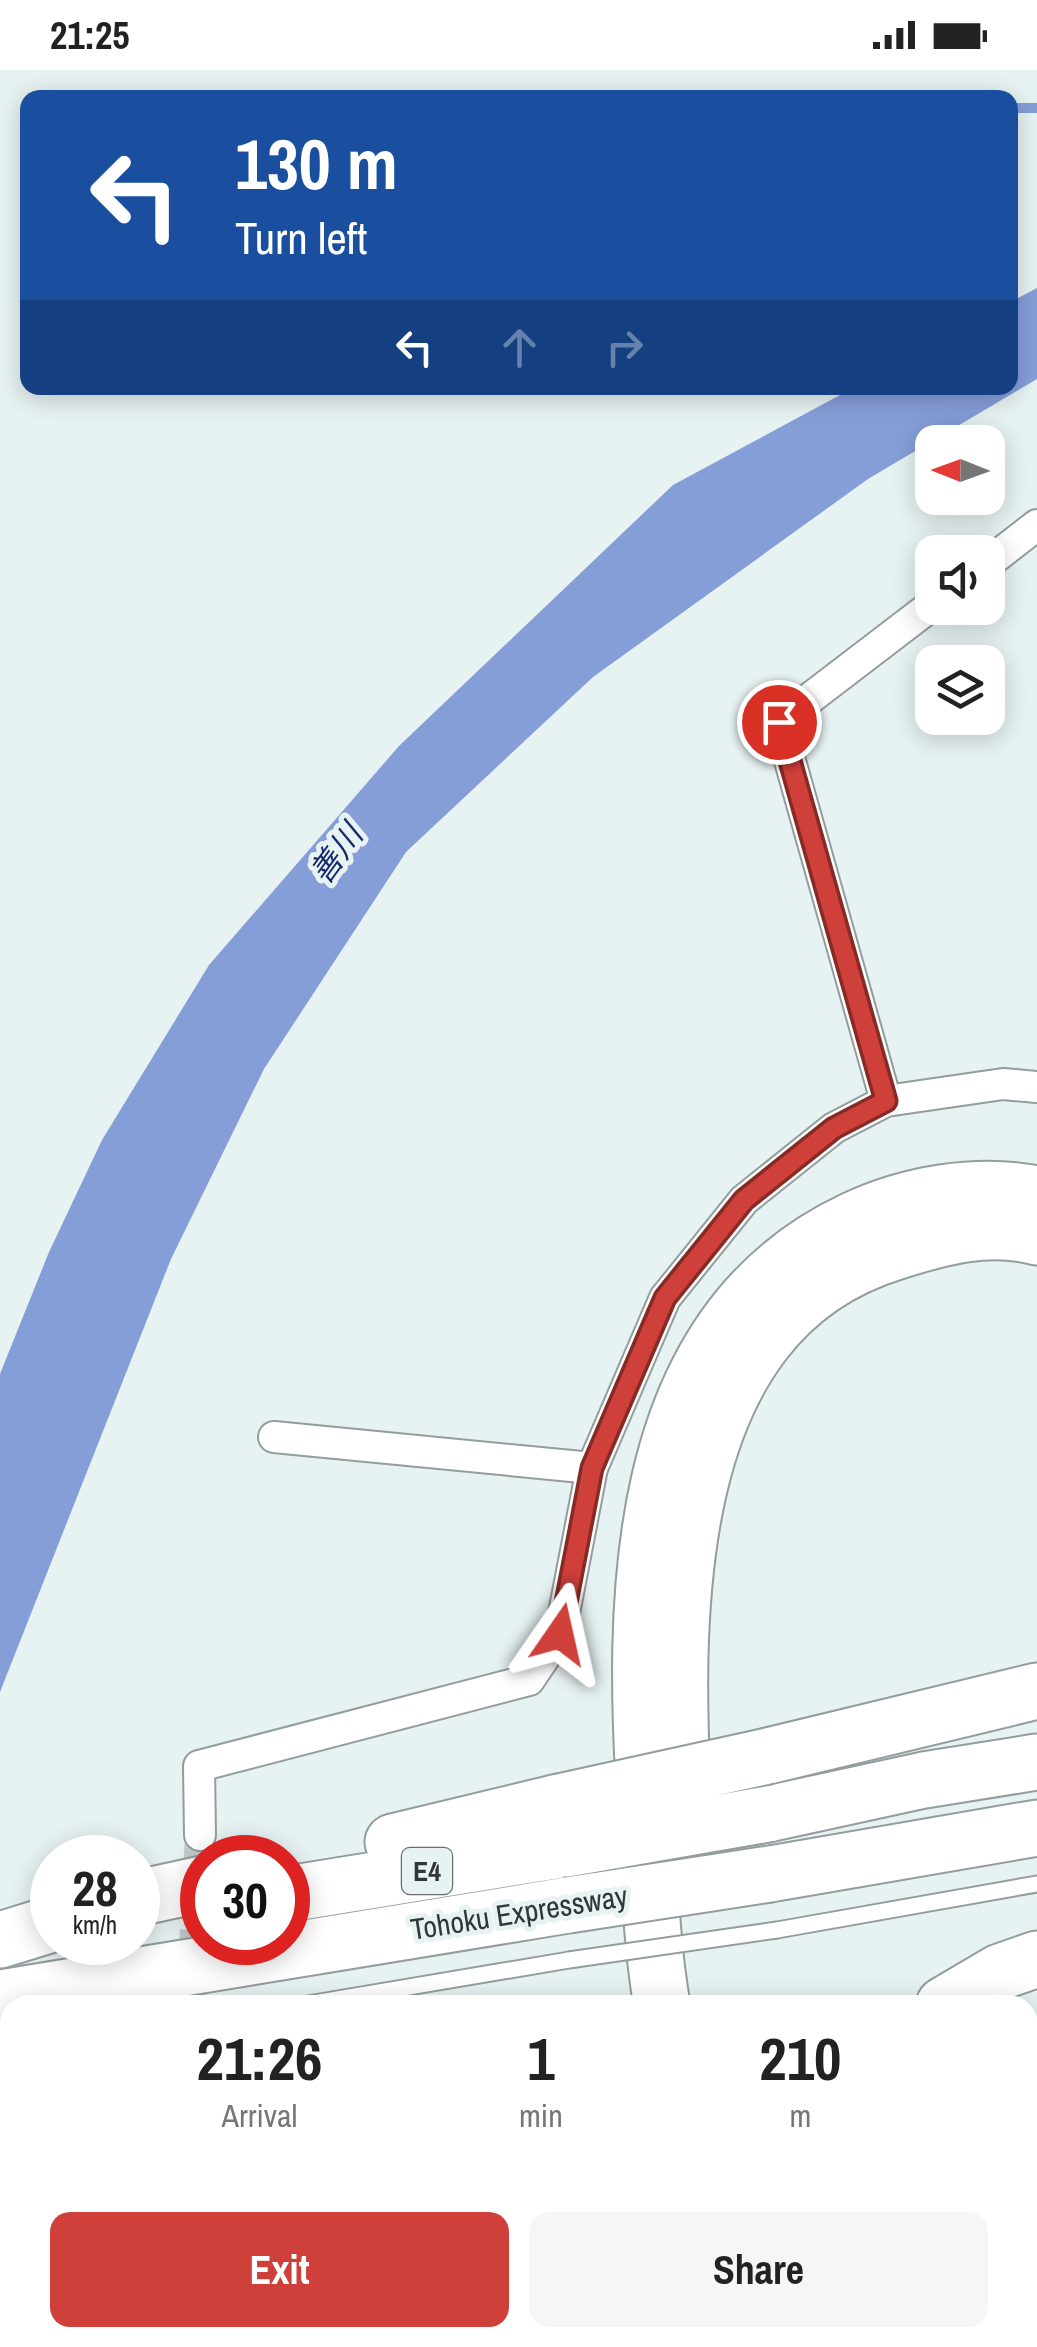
<!DOCTYPE html>
<html lang="en">
<head>
<meta charset="utf-8">
<style>
	body { margin:0; font-family:"Archivo Narrow","Noto Sans JP",sans-serif; background:#f6f6f6; color:#222; height:100vh; display:flex; flex-direction:column; font-size:38px; white-space:nowrap }
	* { box-sizing:border-box; margin:0 }
	p { font-size:32px; color:#767676 }
	.icon { flex:none; width:55px; height:55px; fill:none; stroke:currentColor; stroke-width:2; stroke-linecap:round; stroke-linejoin:round }
	.map { position:relative; flex:1; overflow:hidden }
	.side { position:absolute; left:0px; top:1925px; width:1038px; height:352px; display:flex; flex-direction:column; background:#fff; border-radius:30px 30px 0 0; box-shadow:0 5px 25px #0003 }
	.side>* { flex:none }
	.banner { position:absolute; left:20px; top:20px; width:998px; height:305px; border-radius:20px; box-shadow:0 5px 25px #0003; background:#1a4fa0; color:#fff; overflow:hidden }
	.needle { width:65px; rotate:271deg }
	.controls { position:absolute; left:915px; top:355px; display:grid; gap:20px }
	.controls a { display:grid; place-items:center; width:90px; height:90px; border-radius:20px; background:#fff; box-shadow:0 5px 25px #0003; font-size:50px }
	.speed { position:absolute; left:30px; top:1765px; display:flex; gap:20px; font-size:50px; font-weight:700; text-align:center }
	.speed>* { display:grid; place-content:center; width:130px; height:130px; border-radius:50%; background:#fff; box-shadow:0 5px 25px #0003; line-height:1 }
	.speed small { font-size:25px; font-weight:400 }
	.speed .limit { border:15px solid #d22; background:#fff; color:#111 }
	.pin { position:absolute; display:grid; place-items:center; width:85px; height:85px; color:#fff; margin:-42px; border:5px solid #fff; border-radius:50%; box-shadow:0 2px 10px #0007 }
	.me { position:absolute; width:110px; margin:-55px; rotate:11deg; stroke-linejoin:round; filter:drop-shadow(0 0 8px #0008) }
	.turn { display:flex; align-items:center; gap:35px; height:210px; padding:0 50px; font-size:45px }
	.turn .icon { width:130px; height:130px; stroke-width:2.5 }
	.turn b { display:block; font-size:70px; line-height:85px }
	.lanes { display:flex; align-items:center; height:95px; padding:0 50px; background:#0003; justify-content:center; gap:50px; direction:ltr }
	.lanes .off { opacity:.35 }
	.eta { display:flex; justify-content:space-evenly; align-items:center; height:170px; text-align:center }
	.eta b { font-size:60px; font-weight:700; line-height:70px }
	.cta { display:flex; gap:20px; margin-top:auto; padding:20px 50px }
	.cta a { flex:1; height:115px; border-radius:20px; background:#ce4039; color:#fff; font-size:40px; font-weight:700; line-height:115px; text-align:center }
	.cta a+a { background:#f6f6f6; color:#222 }
	.status { display:flex; justify-content:space-between; align-items:center; height:70px; padding:0 50px; background:#fff; direction:ltr }
	.status svg { height:28px; fill:currentColor }
	.map>svg:first-child { display:block }
	.water { fill:#869ed8 }
	.lines { fill:none; stroke-linecap:round; stroke-linejoin:round }
	.stream { stroke:#869ed8; stroke-width:10 }
	.building { fill:#cbd4cf }
	.street-tunnel { stroke:#c3cccc; stroke-width:30; stroke-dasharray:30 15; stroke-linecap:butt }
	.lane-casing { stroke:#939d9e; stroke-width:19 }
	.street-casing { stroke:#939d9e; stroke-width:34 }
	.secondary-casing { stroke:#939d9e; stroke-width:46 }
	.highway-casing { stroke:#939d9e; stroke-width:59 }
	.lane { stroke:#fff; stroke-width:15 }
	.street { stroke:#fff; stroke-width:30 }
	.secondary { stroke:#fff; stroke-width:42 }
	.highway { stroke:#fff; stroke-width:55 }
	.lane-bridge-casing { stroke:#939d9e; stroke-width:19; stroke-linecap:butt }
	.highway-bridge-casing { stroke:#939d9e; stroke-width:59; stroke-linecap:butt }
	.lane-bridge { stroke:#fff; stroke-width:15 }
	.highway-bridge { stroke:#fff; stroke-width:55 }
	.route-casing { stroke:#862a25; stroke-width:25 }
	.route { stroke:#ce4039; stroke-width:18 }
	.labels { text-anchor:middle; stroke-width:10; stroke-linejoin:round; paint-order:stroke }
	.shield { fill:#e7f2f2; stroke:#686e6e; stroke-width:2.5 }
	.shield-label { font-size:28px; font-weight:bold; fill:#323636 }
	.street-label { font-size:30px; fill:#323636; stroke:#e7f2f2 }
	.water-label { font-size:32px; font-style:italic; fill:#172a6e; stroke:#e7f2f2 }
</style>
</head>
<body>
<div class="status"><b>21:25</b><svg viewBox="0 0 49 12"><path d="M0 12V9h3v3zM5 12V6h3v6zM10 12V3h3v9zM15 12V0h3v12zM26 1h20v11H26zM47 4h2v5h-2z"/></svg></div>
<div class="map">
<svg width="1037" height="2277" viewBox="0 0 1037 2277">
	<rect width="100%" height="100%" fill="#e7f2f2"/>
	<path class="water" d="M1037 218V309L868 409 593 607 406 782 264 999 171 1189 0 1622V1304L49 1182 102 1070 209 895 399 676 673 415 853 318H1010V232Z"/>
	<g class="lines">
		<path class="stream" d="M1010 38H1037"/>
	</g>
	<path class="building" d="M1028 2165 1037 2169V2184L1028 2205Z"/>
	<g class="lines">
		<path class="street-tunnel" d="M191 1935 200 1765"/>
		<g class="lane-casing">
			<g id="lane">
				<path d="M777 1860 1037 1814"/>
				<path d="M302 1935 569 1890"/>
			</g>
		</g>
		<g class="street-casing">
			<g id="street">
				<path d="M988 493 1037 455"/>
				<path d="M886 1031 779 652 932 535"/>
				<path d="M274 1367 592 1398"/>
				<path d="M200 1765 199 1696 529 1610 560 1564 592 1398 665 1228 744 1130 834 1058 886 1031 1003 1014 1037 1017"/>
				<path d="M618 2268 620 2277"/>
			</g>
		</g>
		<g class="secondary-casing">
			<g id="secondary">
				<path d="M1028 2002 1037 1993"/>
				<path d="M1028 2238 1037 2243"/>
			</g>
		</g>
		<g class="highway-casing">
			<g id="highway">
				<path d="M768 1686 1037 1621"/>
				<path d="M768 1744 924 1710 1037 1692"/>
				<path d="M684 1748C673 1552 665 1252 895 1182 941 1167 989 1154 1037 1167"/>
				<path d="M393 1772 559 1732"/>
				<path d="M770 1804 1037 1758"/>
				<path d="M288 1824 567 1779"/>
				<path d="M138 1828 202 1814"/>
				<path d="M0 1870 52 1854"/>
				<path d="M0 1928 568 1835"/>
				<path d="M662 1935C651 1873 650 1809 646 1746 632 1534 628 1256 853 1150 908 1124 976 1112 1037 1124"/>
				<path d="M944 1935 1000 1902 1037 1889"/>
				<path d="M0 1985H10"/>
				<path d="M672 2268 678 2277"/>
				<path d="M722 2268 724 2277"/>
				<path d="M768 2268 772 2277"/>
			</g>
		</g>
		<use href="#lane" class="lane"/>
		<use href="#street" class="street"/>
		<use href="#secondary" class="secondary"/>
		<use href="#highway" class="highway"/>
		<g class="lane-bridge-casing">
			<path id="lane-bridge" d="M569 1890 777 1860"/>
		</g>
		<g class="highway-bridge-casing">
			<g id="highway-bridge">
				<path d="M559 1732 768 1686"/>
				<path d="M567 1779 768 1744"/>
				<path d="M568 1835 770 1804"/>
			</g>
		</g>
		<use href="#lane-bridge" class="lane-bridge"/>
		<use href="#highway-bridge" class="highway-bridge"/>
	</g>
	<g class="lines">
		<g class="route-casing">
			<path id="route" d="M560 1564 592 1398 665 1228 744 1130 834 1058 886 1031 779 652"/>
		</g>
		<use href="#route" class="route"/>
	</g>
	<g class="labels">
		<rect class="shield" x="402" y="1778" width="50" height="46" rx="8"/>
		<g class="shield-label">
			<text x="427" y="1811">E4</text>
		</g>
		<g class="street-label">
			<text transform="translate(519 1843) rotate(-9)" y="10">Tohoku Expressway</text>
		</g>
		<g class="water-label">
			<text transform="translate(336 784) rotate(-54)" y="11">善川</text>
		</g>
	</g>
</svg>
<div class="controls">
<a><svg class="needle" viewBox="-14 -14 28 28"><path d="M0-13l5 13h-10z" fill="#e53935"/><path d="M0 13l5-13h-10z" fill="#767676"/></svg></a>
<a><svg class="icon" aria-label="sound" viewBox="0 0 24 24"><path d="M4 9h4l5-4v14l-5-4H4zM17 9q2 3 0 6"/></svg></a>
<a><svg class="icon" aria-label="layers" viewBox="0 0 24 24"><path d="M12 4l9 5-9 5-9-5zM3 14l9 5 9-5"/></svg></a>
</div>
<div class="speed"><div>28<small>km/h</small></div><div class="limit">30</div></div>
<div class="pin" style="left:779px;top:652px;background:#d93025"><svg class="icon" aria-label="arrive" viewBox="0 0 24 24"><path d="M6 21V4h12l-3 4 3 4H6"/></svg></div>
<svg class="me" style="left:560px;top:1564px" viewBox="-20 -20 40 40"><path d="M0-17L14 15 0 8-14 15z" fill="#ce4039" stroke="#fff" stroke-width="4"/></svg>
<div class="banner">
<div class="turn"><svg class="icon" aria-label="left" viewBox="0 0 24 24"><path d="M17 20v-9H6M10 6l-5 5 5 5"/></svg><div><b>130 m</b>Turn left</div></div>
<div class="lanes"><svg class="icon" aria-label="left" viewBox="0 0 24 24"><path d="M17 20v-9H6M10 6l-5 5 5 5"/></svg><svg class="icon off" aria-label="ahead" viewBox="0 0 24 24"><path d="M12 20V5M6 11l6-6 6 6"/></svg><svg class="icon off" aria-label="right" viewBox="0 0 24 24"><path d="M7 20v-9h11M14 6l5 5-5 5"/></svg></div>
</div>
<section class="side">
<div class="eta">
<div><b>21:26</b><p>Arrival</p></div>
<div><b>1</b><p>min</p></div>
<div><b>210</b><p>m</p></div>
</div>
<div class="cta"><a>Exit</a><a>Share</a></div>
</section>
</div>
</body>
</html>
